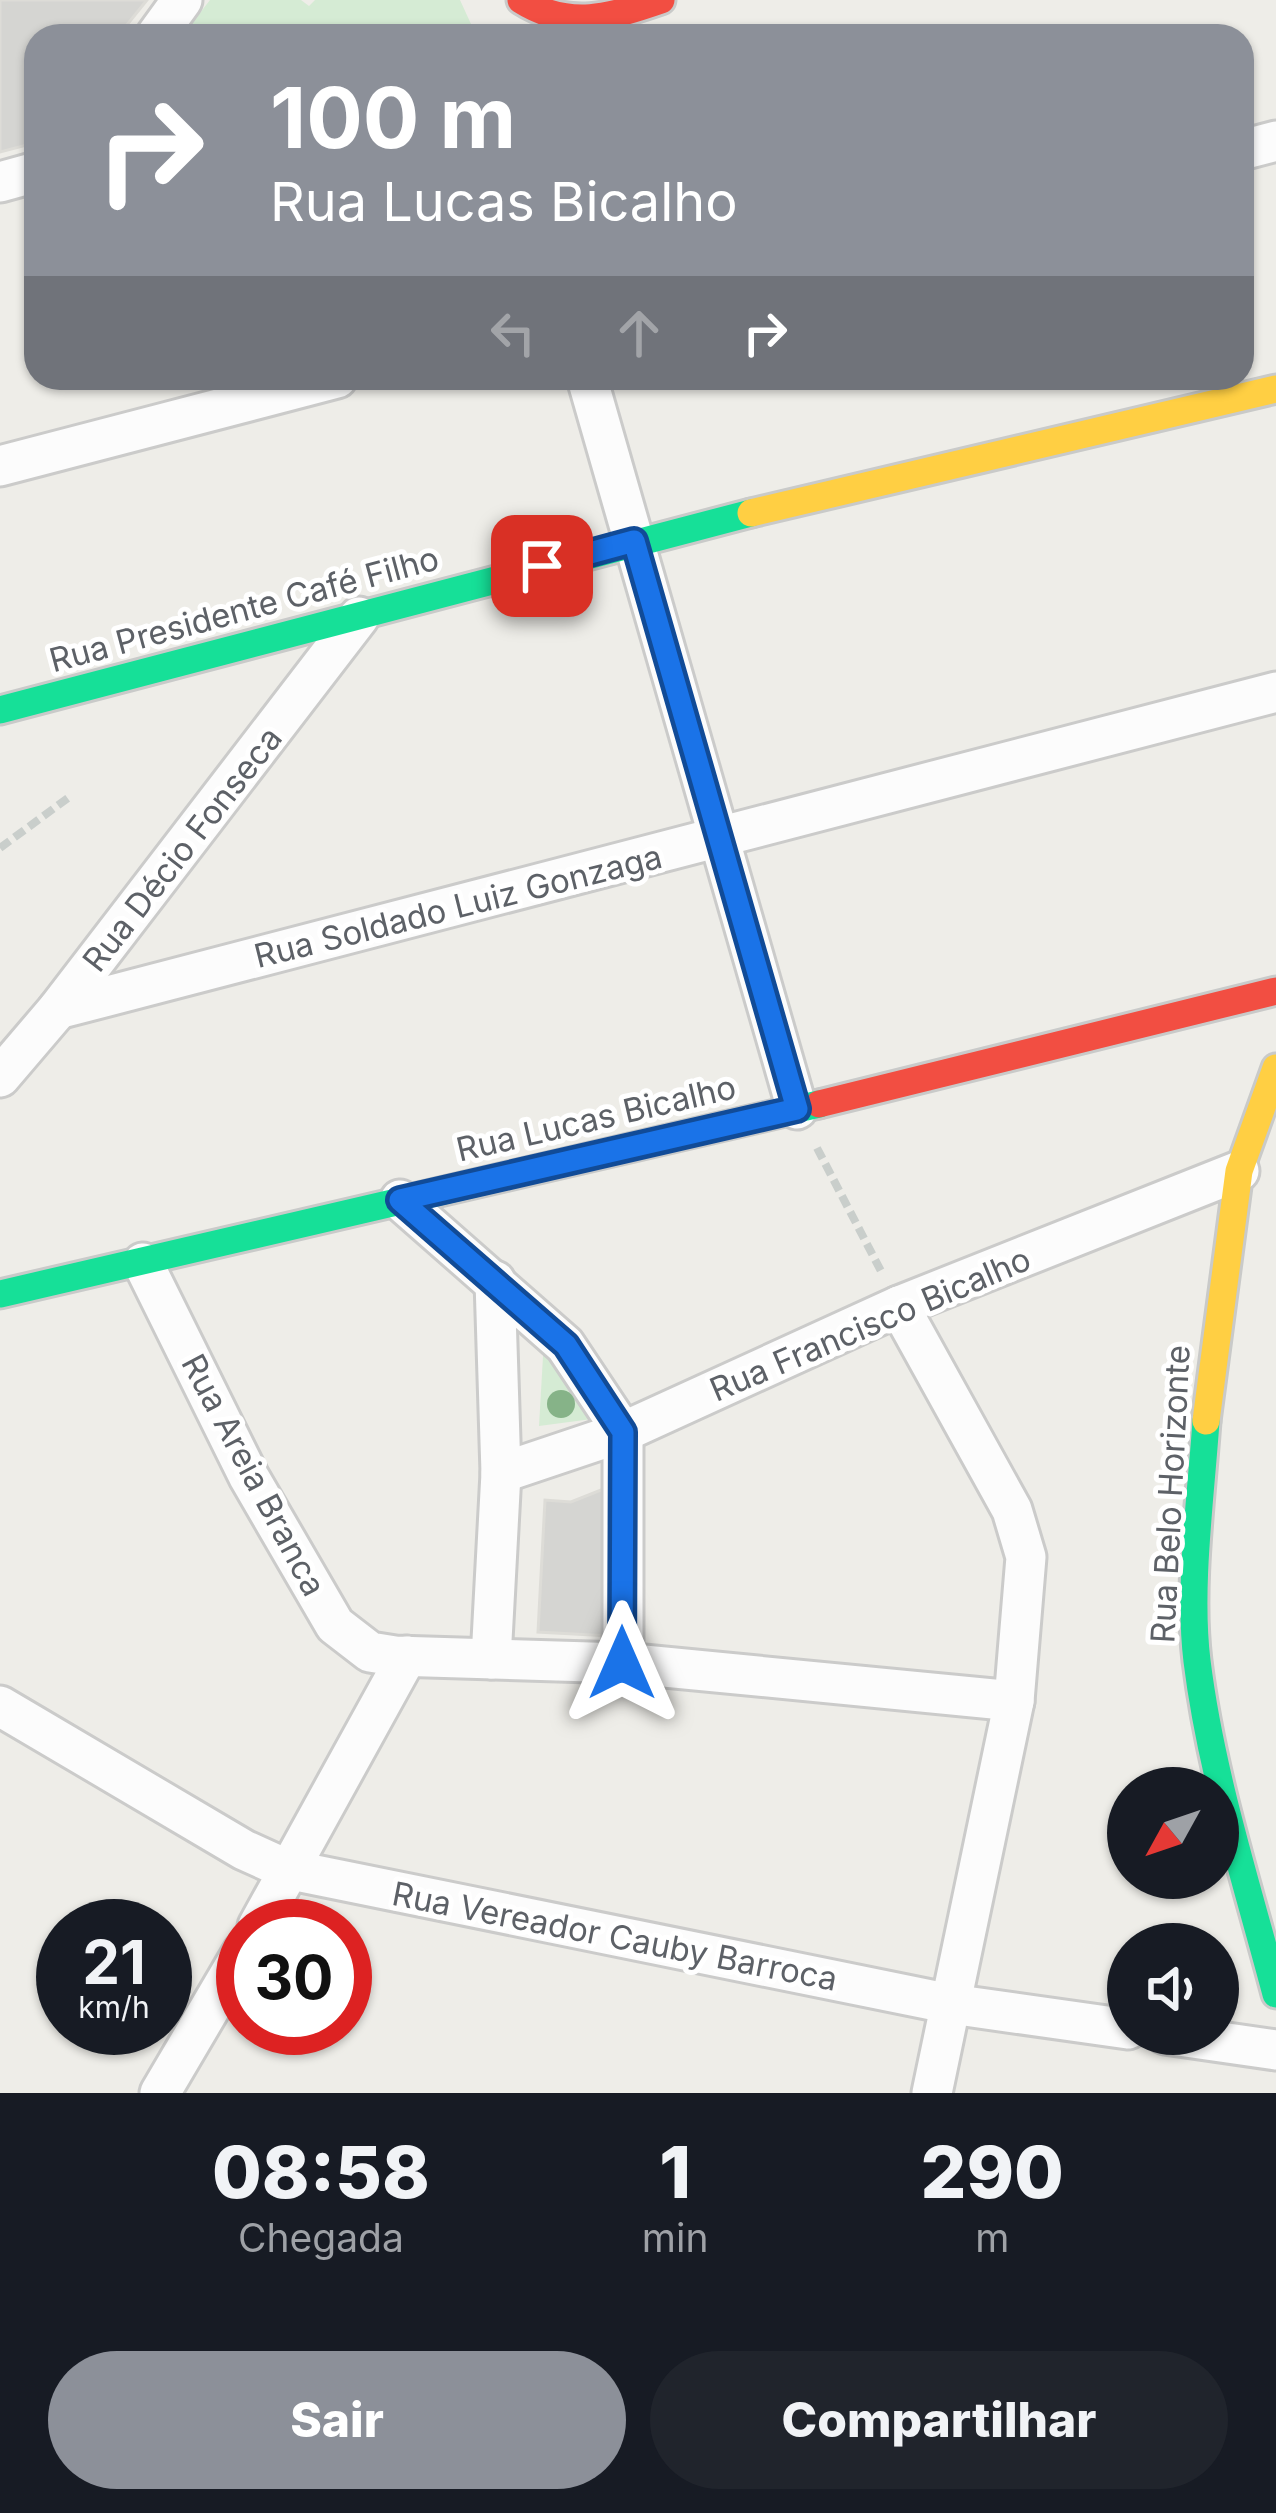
<!DOCTYPE html>
<html lang="pt">
<head>
<meta charset="utf-8">
<style>
	body { margin:0; font-family:Inter,sans-serif; background:#20242c; color:#f1f3f6; height:100vh; display:flex; flex-direction:column; font-size:45px; white-space:nowrap }
	* { box-sizing:border-box; margin:0 }
	p { font-size:39px; color:#9ea1a6 }
	.icon { flex:none; width:66px; height:66px; fill:none; stroke:currentColor; stroke-width:2; stroke-linecap:round; stroke-linejoin:round }
	.map { position:relative; height:2093px; overflow:hidden }
	.panel { display:flex; flex-direction:column; background:#171b24; flex:1 }
	.panel>* { flex:none }
	.banner { position:absolute; left:24px; top:24px; width:1230px; height:366px; border-radius:36px; box-shadow:0 3px 9px #0004; background:#8c9099; color:#fff; overflow:hidden }
	.needle { width:78px; rotate:230deg }
	.fabs { position:absolute; left:1107px; top:1767px; display:grid; gap:24px }
	.fabs a { display:grid; place-items:center; width:132px; height:132px; border-radius:50%; background:#171b24; box-shadow:0 3px 9px #0004; font-size:60px }
	.speed { position:absolute; left:36px; top:1899px; display:flex; gap:24px; font-size:60px; font-weight:700; text-align:center }
	.speed>* { display:grid; place-content:center; width:156px; height:156px; border-radius:50%; background:#171b24; box-shadow:0 3px 9px #0004; line-height:1 }
	.speed small { font-size:30px; font-weight:400 }
	.speed .limit { border:18px solid #d22; background:#fff; color:#111 }
	.pin { position:absolute; display:grid; place-items:center; width:102px; height:102px; color:#fff; margin:-51px; border-radius:24px; box-shadow:0 6px 18px #0006 }
	.me { position:absolute; width:132px; margin:-66px; rotate:0deg; stroke-linejoin:round; filter:drop-shadow(0 0 9px #0008) }
	.turn { display:flex; align-items:center; gap:42px; height:252px; padding:0 48px; font-size:54px }
	.turn .icon { width:156px; height:156px; stroke-width:2.5 }
	.turn b { display:block; font-size:84px; line-height:102px }
	.lanes { display:flex; align-items:center; height:114px; padding:0 48px; background:#0003; justify-content:center; gap:60px; direction:ltr }
	.lanes .off { opacity:.35 }
	.eta { display:flex; justify-content:space-evenly; align-items:center; height:204px; text-align:center }
	.eta b { font-size:72px; font-weight:800; line-height:84px }
	.action { display:flex; gap:24px; margin-top:auto; padding:24px 48px }
	.action a { flex:1; height:138px; border-radius:72px; background:#8c9099; color:#fff; font-size:48px; font-weight:800; line-height:138px; text-align:center }
	.action a+a { background:#20242c; color:#f1f3f6 }
	.map>svg:first-child { display:block }
	.green { fill:#d5ebd4 }
	.building { fill:#d5d5d2; stroke:#dddcd7; stroke-width:3 }
	.lines { fill:none; stroke-linecap:round; stroke-linejoin:round }
	.street-casing { stroke:#cbcbca; stroke-width:45 }
	.fast-casing { stroke:#c9cac9; stroke-width:33 }
	.slow-casing { stroke:#c9cac9; stroke-width:33 }
	.jam-casing { stroke:#c9cac9; stroke-width:33 }
	.path { stroke:#c9cecb; stroke-width:8; stroke-dasharray:12 6; stroke-linecap:butt }
	.street { stroke:#fcfcfc; stroke-width:39 }
	.fast { stroke:#16e098; stroke-width:27 }
	.slow { stroke:#ffcf43; stroke-width:27 }
	.jam { stroke:#f24e42; stroke-width:27 }
	.tree { fill:#86b388 }
	.route-casing { stroke:#114b97; stroke-width:30 }
	.route { stroke:#1a73e8; stroke-width:21 }
	.labels { text-anchor:middle; stroke-width:10; stroke-linejoin:round; paint-order:stroke }
	.street-label { font-size:33px; fill:#5d6167; stroke:#fff }
</style>
</head>
<body>
<div class="map">
<svg width="1276" height="2093" viewBox="0 0 1276 2093">
	<rect width="100%" height="100%" fill="#eeede8"/>
	<g class="green">
		<path d="M210 0H301L309 6 315 0H460L471 24 470 36H182Z"/>
		<path d="M544 1339 592 1419 539 1426Z"/>
	</g>
	<g class="building">
		<path d="M0 0H147L118 36H36V134L27 145 0 152Z"/>
		<path d="M616 1484 609 1636 538 1632 545 1500 571 1502Z"/>
	</g>
	<g class="lines">
		<g class="street-casing">
			<g id="street">
				<path d="M156 36 182 0"/>
				<path d="M1242 150 1276 141"/>
				<path d="M0 182 36 172"/>
				<path d="M587 378 797 1109"/>
				<path d="M0 466 337 378"/>
				<path d="M58 1009 1276 692"/>
				<path d="M0 1077 58 1009 359 617"/>
				<path d="M400 1200 565 1345 623 1432V1663"/>
				<path d="M143 1263 249 1477 335 1625 370 1652 395 1656 623 1663 1014 1701"/>
				<path d="M899 1306 1012 1510 1026 1557 1014 1701 932 2093"/>
				<path d="M501 1473 623 1432 899 1306 1239 1171"/>
				<path d="M491 1659 501 1473 495 1281"/>
				<path d="M0 1706 244 1850 286 1869 951 2004 1128 2029"/>
				<path d="M258 1926 407 1656"/>
				<path d="M1165 2034 1276 2050"/>
				<path d="M160 2093 243 1952"/>
			</g>
		</g>
		<g class="fast-casing">
			<g id="fast">
				<path d="M0 710 751 513"/>
				<path d="M0 1294 819 1104"/>
				<path d="M1206 1421C1201 1496 1188 1587 1197 1661 1211 1774 1247 1884 1276 1994"/>
			</g>
		</g>
		<g class="slow-casing">
			<g id="slow">
				<path d="M751 513 1276 389"/>
				<path d="M1206 1421 1239 1171 1276 1068"/>
			</g>
		</g>
		<g class="jam-casing">
			<g id="jam">
				<path d="M521 0C568 30 612 17 661 0"/>
				<path d="M819 1104 1276 991"/>
			</g>
		</g>
		<g class="path">
			<path d="M0 848 72 795"/>
			<path d="M817 1148 882 1273"/>
		</g>
		<use href="#street" class="street"/>
		<use href="#fast" class="fast"/>
		<use href="#slow" class="slow"/>
		<use href="#jam" class="jam"/>
	</g>
	<circle class="tree" cx="561" cy="1404" r="14"/>
	<g class="lines">
		<g class="route-casing">
			<path id="route" d="M542 566 634 541 797 1109 400 1200 566 1345 623 1432 622 1663"/>
		</g>
		<use href="#route" class="route"/>
	</g>
	<g class="labels">
		<g class="street-label">
			<text transform="translate(244 609) rotate(-15)" y="12">Rua Presidente Café Filho</text>
			<text transform="translate(182 849) rotate(-52)" y="12">Rua Décio Fonseca</text>
			<text transform="translate(458 906) rotate(-14)" y="12">Rua Soldado Luiz Gonzaga</text>
			<text transform="translate(596 1118) rotate(-13)" y="12">Rua Lucas Bicalho</text>
			<text transform="translate(870 1324) rotate(-23)" y="12">Rua Francisco Bicalho</text>
			<text transform="translate(254 1475) rotate(62)" y="12">Rua Areia Branca</text>
			<text transform="translate(1170 1494) rotate(-87)" y="12">Rua Belo Horizonte</text>
			<text transform="translate(615 1936) rotate(11)" y="12">Rua Vereador Cauby Barroca</text>
		</g>
	</g>
</svg>
<div class="fabs">
<a><svg class="needle" viewBox="-14 -14 28 28"><path d="M0-13l5 13h-10z" fill="#e53935"/><path d="M0 13l5-13h-10z" fill="#9ea1a6"/></svg></a>
<a><svg class="icon" aria-label="sound" viewBox="0 0 24 24"><path d="M4 9h4l5-4v14l-5-4H4zM17 9q2 3 0 6"/></svg></a>
</div>
<div class="speed"><div>21<small>km/h</small></div><div class="limit">30</div></div>
<div class="pin" style="left:542px;top:566px;background:#d93025"><svg class="icon" aria-label="arrive" viewBox="0 0 24 24"><path d="M6 21V4h12l-3 4 3 4H6"/></svg></div>
<svg class="me" style="left:622px;top:1663px" viewBox="-20 -20 40 40"><path d="M0-17L14 15 0 8-14 15z" fill="#1a73e8" stroke="#fff" stroke-width="4"/></svg>
<div class="banner">
<div class="turn"><svg class="icon" aria-label="right" viewBox="0 0 24 24"><path d="M7 20v-9h11M14 6l5 5-5 5"/></svg><div><b>100 m</b>Rua Lucas Bicalho</div></div>
<div class="lanes"><svg class="icon off" aria-label="left" viewBox="0 0 24 24"><path d="M17 20v-9H6M10 6l-5 5 5 5"/></svg><svg class="icon off" aria-label="ahead" viewBox="0 0 24 24"><path d="M12 20V5M6 11l6-6 6 6"/></svg><svg class="icon" aria-label="right" viewBox="0 0 24 24"><path d="M7 20v-9h11M14 6l5 5-5 5"/></svg></div>
</div>
</div>
<section class="panel">
<div class="eta">
<div><b>08:58</b><p>Chegada</p></div>
<div><b>1</b><p>min</p></div>
<div><b>290</b><p>m</p></div>
</div>
<div class="action"><a>Sair</a><a>Compartilhar</a></div>
</section>
</body>
</html>
